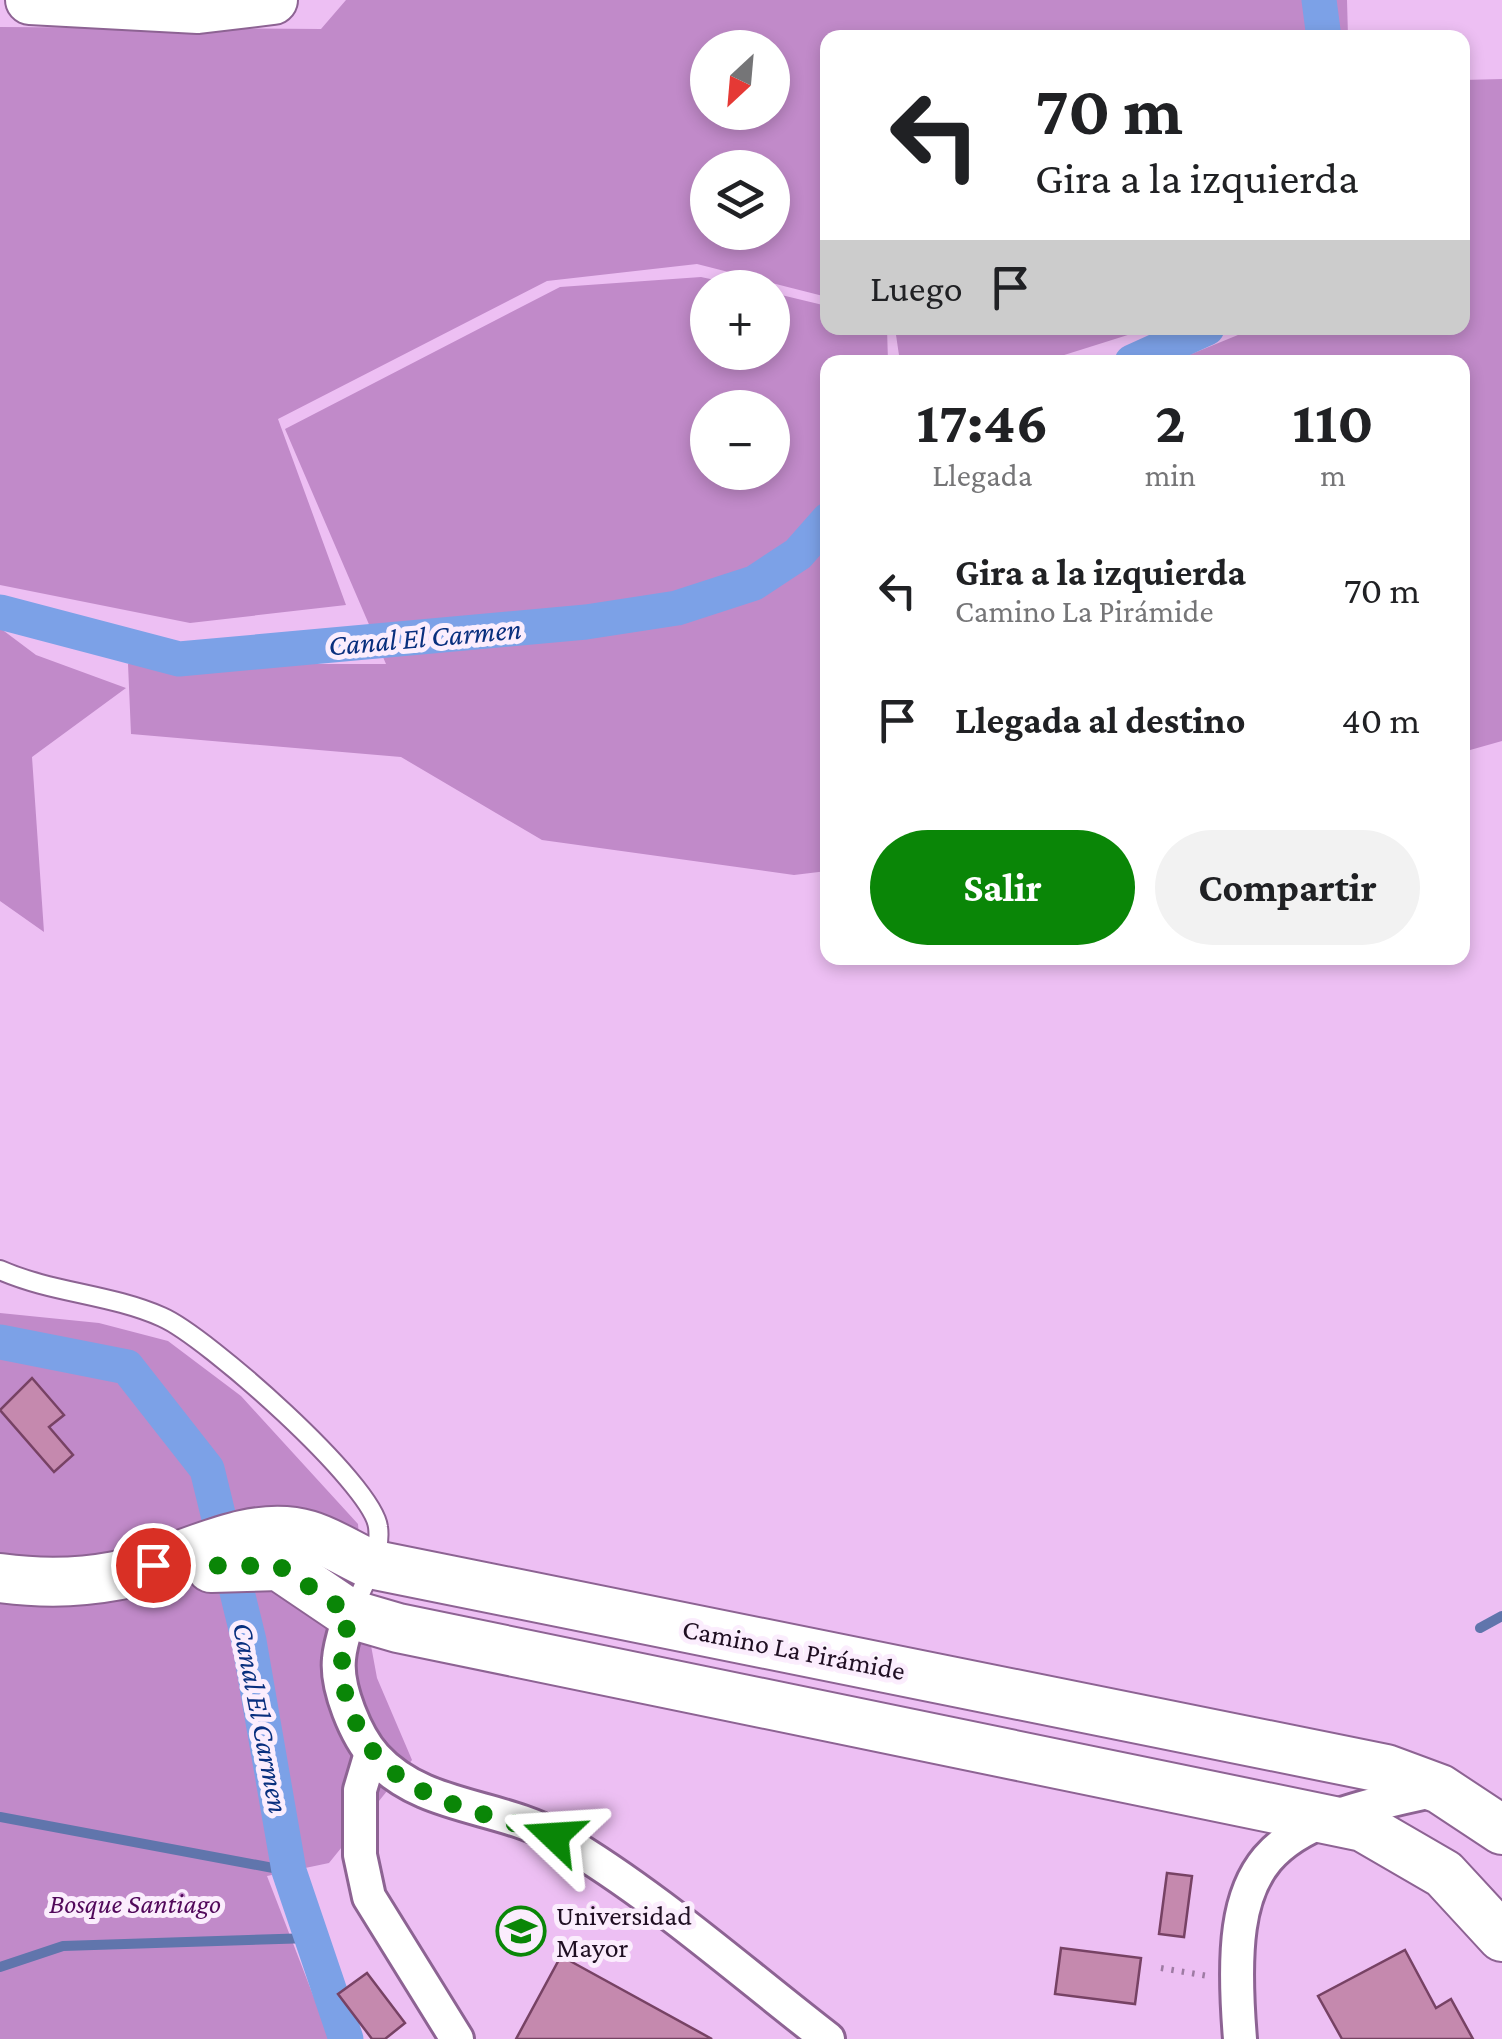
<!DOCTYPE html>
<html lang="es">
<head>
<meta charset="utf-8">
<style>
	body { margin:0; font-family:"Crimson Pro",serif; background:#f2f2f2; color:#202124; height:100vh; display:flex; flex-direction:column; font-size:38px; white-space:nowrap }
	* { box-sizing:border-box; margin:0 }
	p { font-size:32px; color:#757577 }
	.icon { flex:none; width:55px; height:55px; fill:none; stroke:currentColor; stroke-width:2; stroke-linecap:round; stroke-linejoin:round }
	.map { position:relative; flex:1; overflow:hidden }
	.sheet { position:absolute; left:820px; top:355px; width:650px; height:610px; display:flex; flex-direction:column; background:#fff; border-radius:20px; box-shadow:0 5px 15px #0003 }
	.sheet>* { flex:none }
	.top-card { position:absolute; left:820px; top:30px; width:650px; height:305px; border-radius:20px; box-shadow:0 5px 15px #0003; background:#fff; color:#202124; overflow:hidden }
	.needle { width:65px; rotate:206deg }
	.fabs { position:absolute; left:690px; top:30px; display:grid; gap:20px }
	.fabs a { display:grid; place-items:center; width:100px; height:100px; border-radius:50%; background:#fff; box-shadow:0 5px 15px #0003; font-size:50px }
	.pin { position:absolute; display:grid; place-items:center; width:85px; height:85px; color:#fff; margin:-42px; border:5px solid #fff; border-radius:50%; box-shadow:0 2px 10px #0007 }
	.me { position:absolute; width:110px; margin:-55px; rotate:290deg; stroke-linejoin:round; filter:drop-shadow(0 0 8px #0008) }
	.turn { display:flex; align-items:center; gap:35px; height:210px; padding:0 50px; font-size:45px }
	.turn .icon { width:130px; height:130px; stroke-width:2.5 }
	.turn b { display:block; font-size:70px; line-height:85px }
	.then { display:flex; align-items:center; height:95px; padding:0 50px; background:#0003; gap:20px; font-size:38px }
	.eta { display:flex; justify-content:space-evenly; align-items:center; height:170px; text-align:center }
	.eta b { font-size:60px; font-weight:700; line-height:70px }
	.cta { display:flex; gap:20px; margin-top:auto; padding:20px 50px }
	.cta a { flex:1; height:115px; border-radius:60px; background:#0a8607; color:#fff; font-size:40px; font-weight:700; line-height:115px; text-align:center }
	.cta a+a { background:#f2f2f2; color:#202124 }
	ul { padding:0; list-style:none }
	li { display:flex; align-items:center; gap:30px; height:130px; padding:0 50px }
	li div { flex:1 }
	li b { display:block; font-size:38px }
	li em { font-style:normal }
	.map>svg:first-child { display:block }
	.green { fill:#c18ac9; fill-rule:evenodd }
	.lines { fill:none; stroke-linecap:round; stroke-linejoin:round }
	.stream { stroke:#6075ac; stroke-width:10 }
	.canal { stroke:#7ca1e7; stroke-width:35 }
	.building { fill:#c589ae; stroke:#774264; stroke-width:2.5 }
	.lane-casing { stroke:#8d6393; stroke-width:22 }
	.street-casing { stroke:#8d6393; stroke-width:38 }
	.secondary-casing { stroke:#8d6393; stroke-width:52 }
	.path { stroke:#9e7ba3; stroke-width:6; stroke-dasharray:2.5 8; stroke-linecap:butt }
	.lane { stroke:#fff; stroke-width:18 }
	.street { stroke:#fff; stroke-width:32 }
	.secondary { stroke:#fff; stroke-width:48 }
	.route { stroke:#0a8607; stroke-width:18; stroke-dasharray:0 32.4 }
	.labels { text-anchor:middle; stroke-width:10; stroke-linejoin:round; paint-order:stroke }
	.street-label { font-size:28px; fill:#1f0f22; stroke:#fbedfd }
	.park-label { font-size:28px; font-style:italic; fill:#51085a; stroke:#fbedfd }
	.poi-label { font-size:28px; fill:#1f0f22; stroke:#fbedfd; text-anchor:start }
	.water-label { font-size:30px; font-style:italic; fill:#082f7e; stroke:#fbedfd }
</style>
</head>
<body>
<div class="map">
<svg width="1502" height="2039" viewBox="0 0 1502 2039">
	<rect width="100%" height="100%" fill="#edbff3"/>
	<g class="green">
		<path d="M346 0H1347L1348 37 828 38 827 297 697 264 547 281 278 419 346 605 190 623 0 585V27L321 29ZM708 48H772V112H708ZM708 168H772V232H708Z"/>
		<path d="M1502 79V741L1463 752 1462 362H1172L1255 328H1462L1463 80Z"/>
		<path d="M701 277 747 287 708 288V352H772L773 293 827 306 828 328H887L888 362H828L827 871 794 875 542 840 401 757 131 734 128 664H386L285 429 560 287ZM708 408H772V472H708Z"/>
		<path d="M895 328H1150L1042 362H900Z"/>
		<path d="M0 628 36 655 126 688 32 757 44 932 0 901Z"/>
		<path d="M0 1313 99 1323 168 1341 241 1396 358 1524 365 1613 377 1678 412 1760 329 1863 267 1876 330 2039H0Z"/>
	</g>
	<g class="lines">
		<g class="stream">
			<path d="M1480 1628 1502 1616"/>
			<path d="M0 1817 289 1871"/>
			<path d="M0 1967 63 1946 312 1938"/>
		</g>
		<g class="canal">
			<path d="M1319 0 1324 38"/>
			<path d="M1132 362 1207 328"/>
			<path d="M0 612 179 659 586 622 677 608 754 583 798 554 828 520"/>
			<path d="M0 1342 127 1367 207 1469 249 1641 289 1871 346 2039"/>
		</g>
	</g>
	<g class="building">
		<path d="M32 1378 64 1415 49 1427 73 1455 54 1472 0 1410Z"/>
		<path d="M1167 1873 1192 1876 1184 1937 1159 1934Z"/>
		<path d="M1061 1948 1141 1958 1135 2004 1055 1994Z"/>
		<path d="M1405 1950 1436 2008 1451 1999 1473 2039H1342L1318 1996Z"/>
		<path d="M561 1956 712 2039H516Z"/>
		<path d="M367 1973 405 2023 385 2039H372L338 1994Z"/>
	</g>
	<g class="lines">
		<g class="lane-casing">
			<path id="lane" d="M0 1270C52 1293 110 1294 162 1317 206 1336 373 1484 378 1527 382 1555 362 1589 350 1614"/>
		</g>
		<g class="street-casing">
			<g id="street">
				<path d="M350 1614C346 1628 340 1644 339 1659 336 1688 356 1736 375 1757 423 1810 501 1804 560 1839 655 1895 740 1971 828 2039"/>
				<path d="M371 1753 360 1790V1855L369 1897 457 2039"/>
				<path d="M1240 2039C1225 1855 1262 1826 1437 1790"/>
			</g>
		</g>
		<g class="secondary-casing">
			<g id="secondary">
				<path d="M30 0 198 9 273 0"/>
				<path d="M211 1568 279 1566 350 1614 398 1628 1363 1827 1444 1874 1502 1937"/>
				<path d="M0 1578C37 1583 78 1583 115 1576 174 1565 245 1516 308 1535 329 1541 350 1555 370 1564L1386 1769 1440 1789 1502 1830"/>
			</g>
		</g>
		<path class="path" d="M1161 1968 1208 1976"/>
		<use href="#lane" class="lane"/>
		<use href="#street" class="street"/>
		<use href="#secondary" class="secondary"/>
	</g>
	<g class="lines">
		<path class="route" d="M153 1565 279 1566 350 1614C339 1660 337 1683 358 1727 395 1803 480 1809 554 1836"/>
	</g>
	<defs>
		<g id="university-ring" transform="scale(2.5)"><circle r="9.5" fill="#fbedfd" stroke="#0a8607" stroke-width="1.5"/><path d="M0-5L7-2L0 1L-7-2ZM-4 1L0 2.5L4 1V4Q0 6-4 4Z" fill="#0a8607"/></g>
	</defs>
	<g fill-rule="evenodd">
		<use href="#university-ring" x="521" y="1931"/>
	</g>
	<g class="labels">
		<g class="street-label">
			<text transform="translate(794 1649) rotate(11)" y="10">Camino La Pirámide</text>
		</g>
		<g class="park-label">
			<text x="135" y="1913">Bosque Santiago</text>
		</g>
		<g class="poi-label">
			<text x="556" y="1925">Universidad<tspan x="556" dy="32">Mayor</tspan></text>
		</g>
		<g class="water-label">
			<text transform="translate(425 637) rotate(-5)" y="10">Canal El Carmen</text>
			<text transform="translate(261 1718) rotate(79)" y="10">Canal El Carmen</text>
		</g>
	</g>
</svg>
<div class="fabs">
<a><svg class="needle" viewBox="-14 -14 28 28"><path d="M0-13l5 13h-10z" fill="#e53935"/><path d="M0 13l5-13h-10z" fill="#757577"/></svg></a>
<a><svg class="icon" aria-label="layers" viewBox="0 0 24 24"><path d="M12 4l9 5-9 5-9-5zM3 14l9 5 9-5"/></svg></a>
<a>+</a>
<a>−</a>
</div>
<div class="pin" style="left:153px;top:1565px;background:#d93025"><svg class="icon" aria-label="arrive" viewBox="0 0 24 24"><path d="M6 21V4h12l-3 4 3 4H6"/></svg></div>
<svg class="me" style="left:554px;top:1836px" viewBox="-20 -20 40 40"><path d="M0-17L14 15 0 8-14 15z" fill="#0a8607" stroke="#fff" stroke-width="4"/></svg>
<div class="top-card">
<div class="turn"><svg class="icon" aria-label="left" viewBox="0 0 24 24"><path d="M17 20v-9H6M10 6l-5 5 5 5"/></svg><div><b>70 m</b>Gira a la izquierda</div></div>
<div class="then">Luego<svg class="icon" aria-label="arrive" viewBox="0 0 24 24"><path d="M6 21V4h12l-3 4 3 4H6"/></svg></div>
</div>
<section class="sheet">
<div class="eta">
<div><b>17:46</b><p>Llegada</p></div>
<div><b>2</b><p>min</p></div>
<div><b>110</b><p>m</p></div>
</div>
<ul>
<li><svg class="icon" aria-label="left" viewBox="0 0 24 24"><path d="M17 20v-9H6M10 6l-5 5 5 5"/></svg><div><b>Gira a la izquierda</b><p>Camino La Pirámide</p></div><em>70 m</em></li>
<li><svg class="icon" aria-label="arrive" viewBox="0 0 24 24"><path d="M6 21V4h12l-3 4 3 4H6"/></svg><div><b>Llegada al destino</b></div><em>40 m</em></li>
</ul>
<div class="cta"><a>Salir</a><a>Compartir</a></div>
</section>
</div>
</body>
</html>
